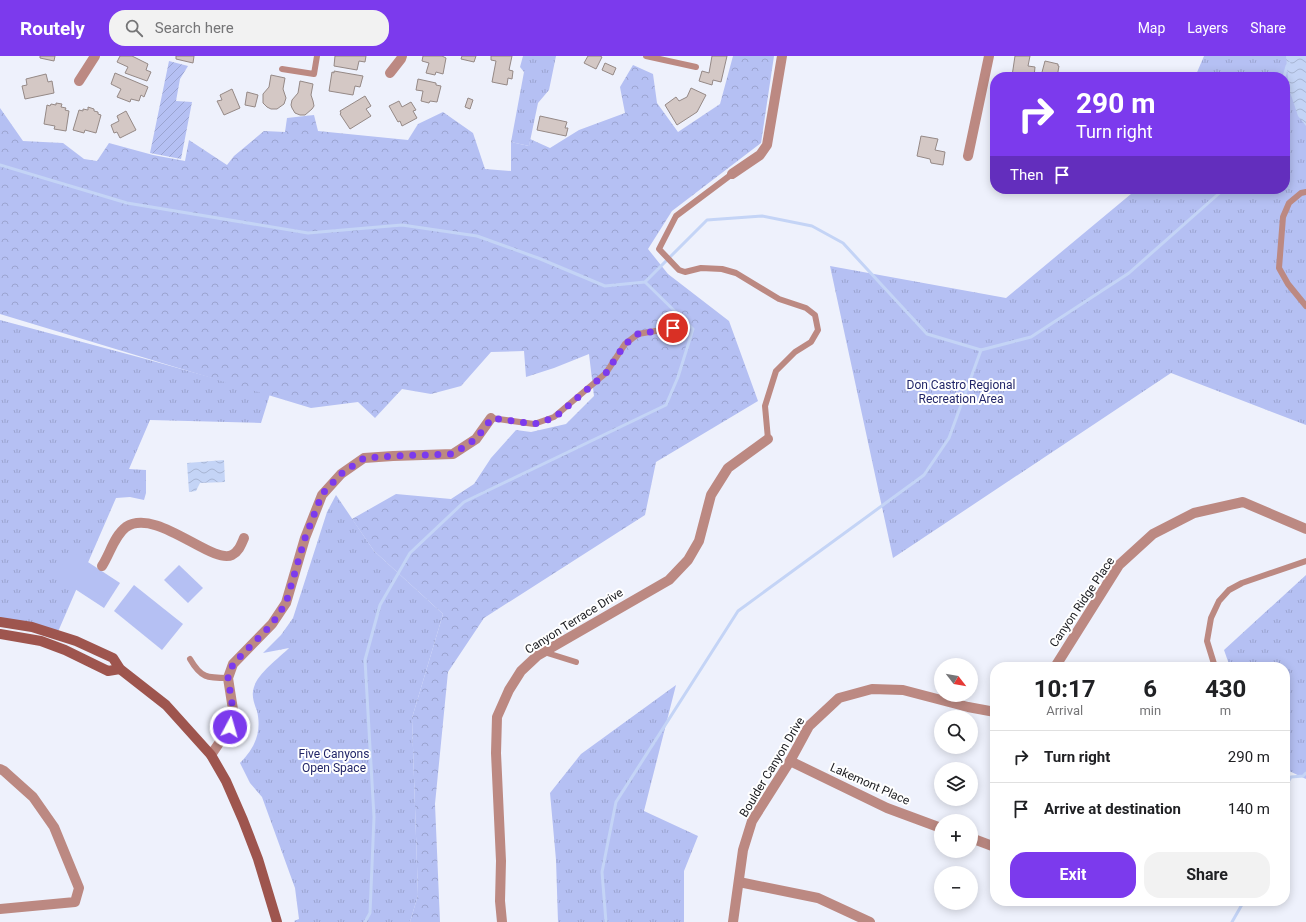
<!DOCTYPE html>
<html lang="en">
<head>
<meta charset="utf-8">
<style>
	body { margin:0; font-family:Roboto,sans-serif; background:#f2f2f2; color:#202124; height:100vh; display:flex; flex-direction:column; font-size:15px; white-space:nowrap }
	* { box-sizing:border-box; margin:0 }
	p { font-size:13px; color:#757577 }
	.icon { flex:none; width:22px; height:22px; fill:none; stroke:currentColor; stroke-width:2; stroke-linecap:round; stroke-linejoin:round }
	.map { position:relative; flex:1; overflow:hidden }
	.side { position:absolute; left:990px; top:606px; width:300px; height:244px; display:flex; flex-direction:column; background:#fff; border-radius:16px; box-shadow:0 2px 10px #0003 }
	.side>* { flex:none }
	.guide { position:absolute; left:990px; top:16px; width:300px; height:122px; border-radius:16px; box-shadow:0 2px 10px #0003; background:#7c3aed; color:#fff; overflow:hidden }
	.needle { width:26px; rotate:121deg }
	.tools { position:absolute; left:934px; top:602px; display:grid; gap:8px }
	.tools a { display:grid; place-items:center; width:44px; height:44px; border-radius:50%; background:#fff; box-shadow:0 2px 10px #0003; font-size:20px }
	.pin { position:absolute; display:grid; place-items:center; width:34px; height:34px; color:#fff; margin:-17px; border:2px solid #fff; border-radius:50%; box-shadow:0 1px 4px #0007 }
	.me { position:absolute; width:44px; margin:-22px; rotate:6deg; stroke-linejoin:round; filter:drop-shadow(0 0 3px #0008) }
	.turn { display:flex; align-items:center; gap:14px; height:84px; padding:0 20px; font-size:18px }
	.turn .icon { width:52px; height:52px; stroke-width:2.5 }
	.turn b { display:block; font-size:28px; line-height:34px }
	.then { display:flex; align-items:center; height:38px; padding:0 20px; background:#0003; gap:8px; font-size:15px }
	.eta { display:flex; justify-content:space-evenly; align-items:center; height:68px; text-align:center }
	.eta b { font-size:24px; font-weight:700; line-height:28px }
	.cta { display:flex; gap:8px; margin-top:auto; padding:8px 20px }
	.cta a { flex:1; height:46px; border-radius:16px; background:#7c3aed; color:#fff; font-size:16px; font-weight:700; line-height:46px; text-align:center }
	.cta a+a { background:#f2f2f2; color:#202124 }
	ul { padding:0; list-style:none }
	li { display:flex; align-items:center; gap:12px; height:52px; padding:0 20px; border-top:1px solid #e0e0e0 }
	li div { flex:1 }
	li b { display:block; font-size:15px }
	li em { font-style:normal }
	header { display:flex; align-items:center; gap:24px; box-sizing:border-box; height:56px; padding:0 20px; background:#7c3aed; color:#fff }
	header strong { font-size:19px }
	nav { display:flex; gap:22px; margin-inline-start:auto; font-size:14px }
	.search { width:280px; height:36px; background:#f2f2f2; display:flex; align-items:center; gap:10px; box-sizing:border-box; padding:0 14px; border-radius:16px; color:#757577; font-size:15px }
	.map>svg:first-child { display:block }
	.grass { fill:url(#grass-tufts) }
	.forest { fill:url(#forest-crowns) }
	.garden { fill:url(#garden-furrows) }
	.pitch { fill:#b5c0f3 }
	.water { fill:url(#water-waves) }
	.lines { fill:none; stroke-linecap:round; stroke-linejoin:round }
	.stream { stroke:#c4d4f6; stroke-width:3 }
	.building { fill:#d4c8c5; stroke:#958986 }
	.lane { stroke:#bc8982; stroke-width:6 }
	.street { stroke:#bc8982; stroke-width:10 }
	.secondary { stroke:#9e554e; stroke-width:10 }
	.route { stroke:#7c3aed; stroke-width:7; stroke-dasharray:0 12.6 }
	.labels { text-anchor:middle; stroke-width:4; stroke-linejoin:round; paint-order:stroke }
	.park-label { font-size:12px; fill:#222668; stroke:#fff }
	.street-label { font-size:12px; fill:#1b1c20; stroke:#fff }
</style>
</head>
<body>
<header>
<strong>Routely</strong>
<div class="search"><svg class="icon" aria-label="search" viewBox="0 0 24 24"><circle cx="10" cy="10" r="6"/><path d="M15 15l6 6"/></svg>Search here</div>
<nav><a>Map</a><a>Layers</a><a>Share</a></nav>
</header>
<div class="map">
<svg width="1306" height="866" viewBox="0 0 1306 866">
	<defs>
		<pattern id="grass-tufts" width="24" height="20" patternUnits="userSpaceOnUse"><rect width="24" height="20" fill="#b5c0f3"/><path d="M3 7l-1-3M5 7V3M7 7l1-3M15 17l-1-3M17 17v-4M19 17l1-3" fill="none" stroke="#9ba4d0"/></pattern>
		<pattern id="forest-crowns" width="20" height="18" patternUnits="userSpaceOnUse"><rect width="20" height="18" fill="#b5c0f3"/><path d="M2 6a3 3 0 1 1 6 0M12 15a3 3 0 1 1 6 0" fill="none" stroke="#9ba4d0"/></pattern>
		<pattern id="garden-furrows" width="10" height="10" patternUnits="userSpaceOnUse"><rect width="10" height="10" fill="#b5c0f3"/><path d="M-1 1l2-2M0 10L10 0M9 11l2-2" fill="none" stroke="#9ba4d0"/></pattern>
		<pattern id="water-waves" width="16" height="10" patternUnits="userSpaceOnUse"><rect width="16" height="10" fill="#c4d4f6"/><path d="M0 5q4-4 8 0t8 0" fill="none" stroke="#a8b5d3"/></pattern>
	</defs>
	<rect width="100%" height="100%" fill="#eef1fc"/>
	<g class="grass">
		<path d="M523 0H556L549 34 538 47 529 90 511 86 524 16 520 11Z"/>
		<path d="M1204 0H1306V369L1171 317 893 502 830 210 1006 242 1137 133H1285V21H1195Z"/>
		<path d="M0 264 142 302 270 338 261 367 150 364 129 413 146 414V437L144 444 130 441 116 442 57 578 0 567Z"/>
		<path d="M336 439 374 495 443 558 412 662 418 839 410 866H295L294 865 299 863 295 832 262 741 250 727 240 707C255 692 262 676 257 655 254 647 251 639 254 631 258 617 279 602 289 592L263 597 281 579 293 562 327 456Z"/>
		<path d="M1306 519V723L1285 713V611H1230L1224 594Z"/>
		<path d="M676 629 644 755 698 780 684 815V866H558L556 804 550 737 581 698Z"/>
	</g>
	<path class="forest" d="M733 0H774L761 87 672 155 648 193 668 218 729 265 758 345 656 406 645 459 484 562 448 616 435 748 440 866H410L418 839 412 662 443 558 374 495 352 463 396 438 451 443 474 428 491 402 516 374 531 376 566 368 594 340 589 298 554 312 526 321 524 295 491 296 461 330 431 338 402 333 375 362 358 346 311 352 0 258V52L23 85 63 87 84 103 97 105 109 87 153 99 185 105 189 84 227 109 234 100 264 75 285 76 287 62 314 59 318 75 408 84 418 68 443 56 473 77 485 113 511 115V86L529 90 530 83 550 92 579 74 625 57 620 31 633 9 653 18 657 47 678 76 720 48Z"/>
	<path class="garden" d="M169 5 188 10 180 23 176 45 192 46 181 103 150 97Z"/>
	<g class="pitch">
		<path d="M71 495 120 527 104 552 55 520Z"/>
		<path d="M179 509 203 532 188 547 164 524Z"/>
		<path d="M134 529 183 568 162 594 114 555Z"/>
	</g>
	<g class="water">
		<path d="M1286 0H1306V70L1298 60 1289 33Z"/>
		<path d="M224 404 225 426 200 427 196 435 189 436 187 407Z"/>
	</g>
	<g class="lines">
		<g class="stream">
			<path d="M1284 21 1287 10 1289 7"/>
			<path d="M0 109 127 147 308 177 402 169 477 180 538 202 605 230 645 226 707 164 762 160 812 170 843 187 927 278 981 294 1031 281 1129 217 1224 133"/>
			<path d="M1285 731 1291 721 1303 720 1306 717"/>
			<path d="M365 866 370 857 374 761 365 604 380 549 410 497 464 446 666 349 678 321 693 273 645 226"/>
			<path d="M606 866 602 816 616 746 738 555 924 419 949 382 981 294"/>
			<path d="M1232 866 1244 845"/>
		</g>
	</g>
	<g class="building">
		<path d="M40 0H55L54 5 40 2Z"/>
		<path d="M120 0H132L148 8 146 14 151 16 147 25 125 17 128 11 117 6Z"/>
		<path d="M176 0H194L193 7 176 3Z"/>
		<path d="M335 0H366L365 6 359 5 357 14 334 10Z"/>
		<path d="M423 0H442L446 2 443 18 436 16 435 19 426 17 429 7 422 5Z"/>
		<path d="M462 0H476L474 6 461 3Z"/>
		<path d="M491 0H512L509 14 513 15 512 23 508 22 507 29 492 26 496 5 491 4Z"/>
		<path d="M588 0H600L602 1 596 13 584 7Z"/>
		<path d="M712 0H727L721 26 713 24 712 29 699 25 702 15 709 17Z"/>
		<path d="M1015 0H1030L1028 10 1035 11 1034 21 1012 20Z"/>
		<path d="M1045 5 1058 8V10H1059L1057 21H1039L1041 20Z"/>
		<path d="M605 7 616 12 613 19 602 14Z"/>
		<path d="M334 15 363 20 360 31 355 30 353 39 329 35 332 16 334 17Z"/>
		<path d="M115 17 148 31 144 41 141 39 139 45 131 43 130 46 117 41 121 33 111 28Z"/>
		<path d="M46 18 48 26 52 25 54 37 25 43 22 30 27 29 26 23Z"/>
		<path d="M271 19 285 22 283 33 286 42 284 48 277 53H271L267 51 263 47V38L269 31Z"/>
		<path d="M418 23 436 27V29L441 30 437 46 430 45 429 47 421 45 423 35 416 34Z"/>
		<path d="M300 25 313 28 311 39 313 45 314 50 312 53 305 59H300L295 57 292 52 291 49 292 44 298 37Z"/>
		<path d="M691 32 706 39 697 56 677 69 665 49 676 41 679 45 687 41Z"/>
		<path d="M232 33 240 52 224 59 217 45 222 44 220 39Z"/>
		<path d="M247 36 258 39 255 51 245 49Z"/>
		<path d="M365 40 371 50 366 53 371 60 350 73 340 58 341 57 340 55Z"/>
		<path d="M468 42 473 44 470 53 465 51Z"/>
		<path d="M399 45 402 51 411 46 416 54 413 55 417 62 402 70 400 65 398 66 389 50Z"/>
		<path d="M56 47 62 48 61 51 66 52 65 54 69 55 66 75 54 73 55 70 44 68 47 49 50 50 51 48 56 49Z"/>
		<path d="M88 51 94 53V55L98 56V58L101 59 96 77 85 74 84 77 73 74 79 54 83 55V53L88 54Z"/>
		<path d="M126 55 136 74 120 82 117 76 114 77 111 69 119 65 117 60Z"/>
		<path d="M540 60 567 66 565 72H568L566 80 537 74Z"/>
		<path d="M921 80 938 83 935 94 945 96 943 109 931 107 930 103 917 100Z"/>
	</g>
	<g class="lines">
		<g class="lane">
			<path d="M646 0 696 11"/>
			<path d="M282 13 314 18 317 0"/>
			<path d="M732 118 676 160 659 193 679 214 685 216 701 212 722 213 736 217 779 243 806 252 815 259 818 274 811 286 795 296 776 315 765 350 768 383"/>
			<path d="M1306 136 1301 137 1289 147 1283 161 1279 212 1288 228 1306 250"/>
			<path d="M491 362 534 368 554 361 606 317 625 288 638 278 673 272"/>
			<path d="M544 596 576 606"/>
			<path d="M190 603C201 622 207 622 228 622"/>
			<path d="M1215 611 1207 585 1211 562 1219 545 1229 534 1242 527 1306 505"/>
		</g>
		<g class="street">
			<path d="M390 17 401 3 402 0"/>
			<path d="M79 25 95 0"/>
			<path d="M968 100 989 0"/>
			<path d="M732 118 760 99 767 89 782 0"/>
			<path d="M102 510C110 498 114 480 126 471 156 451 212 509 232 499 239 495 241 489 244 482"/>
			<path d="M1055 611 1119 509 1153 478 1194 457 1243 446 1306 473"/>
			<path d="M211 699 230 671 234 660 228 622 233 608 272 568 286 547 305 482 322 439 341 418 364 402 393 400 453 398 476 383 491 362"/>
			<path d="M790 705 887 752 941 772"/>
			<path d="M0 713 4 715 33 741 54 771 79 832 75 846 0 853"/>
			<path d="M971 782 995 791"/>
			<path d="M739 826 818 842 870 866"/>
			<path d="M502 866 500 845 501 805 496 697 497 661 509 634 521 615 537 600 669 524 688 504 699 485 711 439 728 412 768 383"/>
			<path d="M733 866 743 794 752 765 790 705 809 670 839 642 872 633 903 634 968 651 995 656"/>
		</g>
		<g class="secondary">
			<path d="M0 566 32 571 76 585 113 602 120 613 166 649 211 699 226 725 243 764 258 803 277 866"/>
			<path d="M0 578 41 585 65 594 108 615 120 613"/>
		</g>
	</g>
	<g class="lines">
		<path class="route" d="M230 671 234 660 228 622 233 608 272 568 286 547 305 482 322 438 341 418 364 402 393 400 453 398 476 383 492 362 534 368 554 362 606 317 625 288 632 283 638 278 673 272"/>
	</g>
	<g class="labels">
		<g class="park-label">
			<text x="961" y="333">Don Castro Regional<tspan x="961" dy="14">Recreation Area</tspan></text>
			<text x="334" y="702">Five Canyons<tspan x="334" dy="14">Open Space</tspan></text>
		</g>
		<g class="street-label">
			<text transform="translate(1082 546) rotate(-56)" y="4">Canyon Ridge Place</text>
			<text transform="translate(574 565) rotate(-32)" y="4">Canyon Terrace Drive</text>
			<text transform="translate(772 711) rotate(-59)" y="4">Boulder Canyon Drive</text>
			<text transform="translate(870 728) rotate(24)" y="4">Lakemont Place</text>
		</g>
	</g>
</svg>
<div class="tools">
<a><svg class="needle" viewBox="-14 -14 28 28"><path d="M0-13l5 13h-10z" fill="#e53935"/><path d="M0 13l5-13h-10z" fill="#757577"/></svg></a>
<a><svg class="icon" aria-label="search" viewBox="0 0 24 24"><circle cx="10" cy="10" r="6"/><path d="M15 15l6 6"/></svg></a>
<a><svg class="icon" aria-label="layers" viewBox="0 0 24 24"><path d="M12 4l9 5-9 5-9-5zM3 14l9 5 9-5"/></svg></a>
<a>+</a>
<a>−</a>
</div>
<div class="pin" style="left:673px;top:272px;background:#d93025"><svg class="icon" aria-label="arrive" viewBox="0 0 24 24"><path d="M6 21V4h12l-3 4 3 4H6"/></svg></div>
<svg class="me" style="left:230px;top:671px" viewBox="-20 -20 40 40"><circle r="17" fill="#7c3aed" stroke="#fff" stroke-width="3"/><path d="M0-11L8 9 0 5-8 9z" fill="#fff"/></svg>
<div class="guide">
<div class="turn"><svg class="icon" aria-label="right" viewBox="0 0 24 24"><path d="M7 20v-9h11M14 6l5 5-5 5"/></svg><div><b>290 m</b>Turn right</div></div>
<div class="then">Then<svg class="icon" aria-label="arrive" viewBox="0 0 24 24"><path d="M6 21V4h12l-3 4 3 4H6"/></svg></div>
</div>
<section class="side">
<div class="eta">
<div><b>10:17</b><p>Arrival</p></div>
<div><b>6</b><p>min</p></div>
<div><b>430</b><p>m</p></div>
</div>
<ul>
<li><svg class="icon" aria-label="right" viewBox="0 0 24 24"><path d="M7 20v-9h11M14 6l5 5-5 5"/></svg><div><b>Turn right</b></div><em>290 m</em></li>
<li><svg class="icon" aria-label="arrive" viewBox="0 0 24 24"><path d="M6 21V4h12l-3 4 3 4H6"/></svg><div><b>Arrive at destination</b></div><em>140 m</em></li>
</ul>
<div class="cta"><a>Exit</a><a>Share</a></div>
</section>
</div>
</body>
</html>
